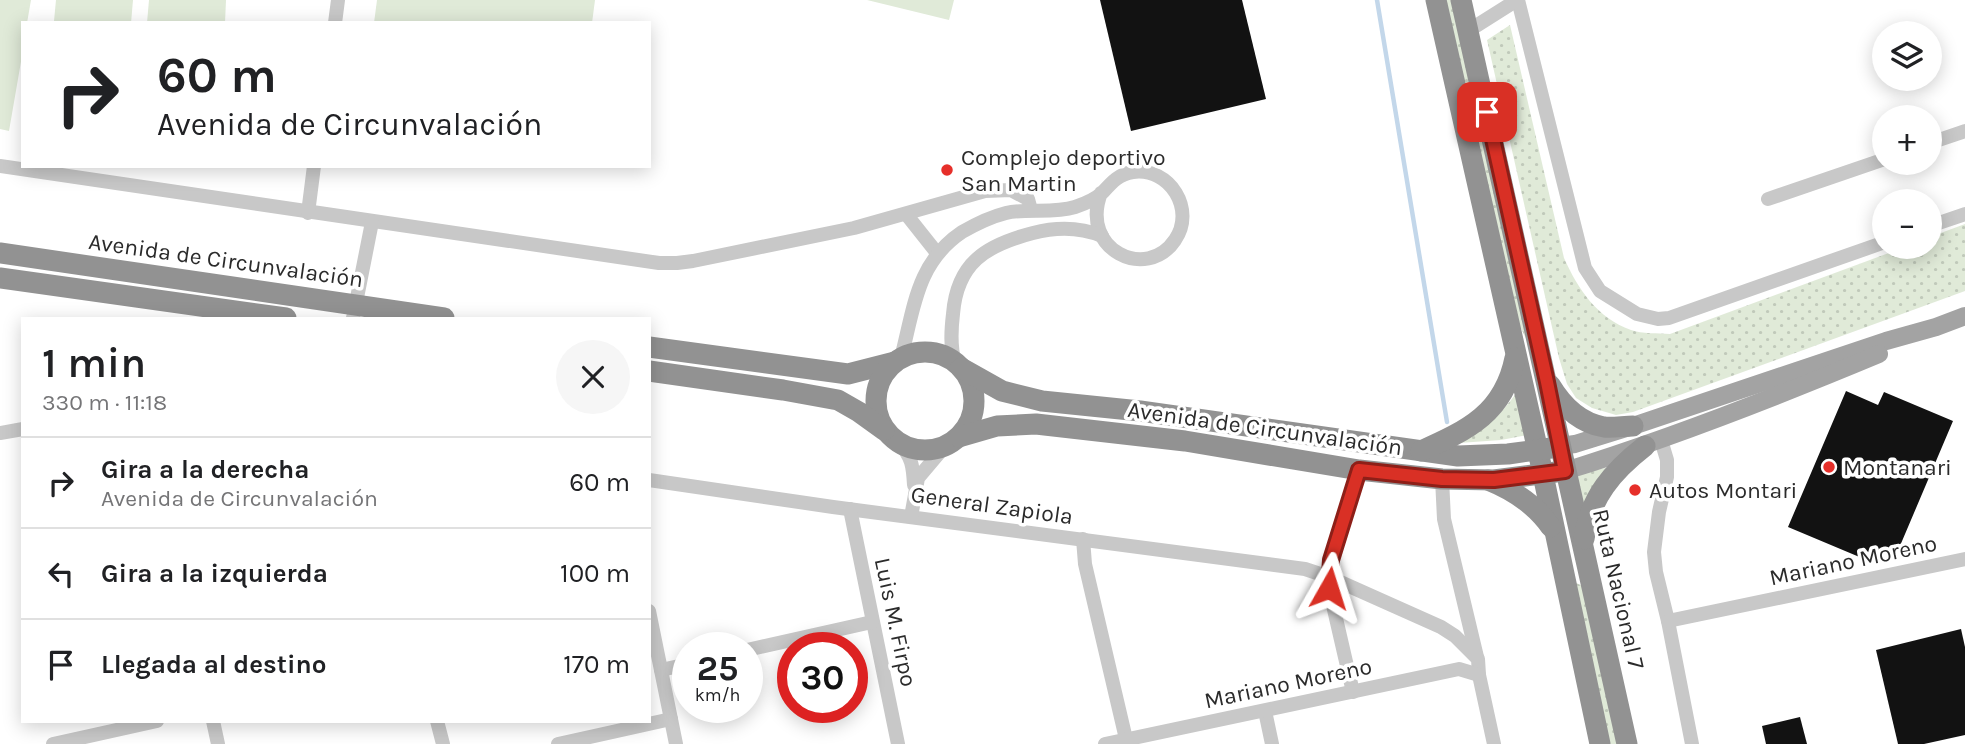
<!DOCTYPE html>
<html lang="es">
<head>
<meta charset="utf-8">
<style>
	body { margin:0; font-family:Karla,sans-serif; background:#f6f6f6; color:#202124; height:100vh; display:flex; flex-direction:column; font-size:26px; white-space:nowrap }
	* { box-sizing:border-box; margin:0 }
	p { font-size:23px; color:#757577 }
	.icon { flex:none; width:38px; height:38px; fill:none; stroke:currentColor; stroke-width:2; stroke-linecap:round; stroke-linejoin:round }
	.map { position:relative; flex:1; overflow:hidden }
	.drawer { position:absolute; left:21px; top:317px; width:630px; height:406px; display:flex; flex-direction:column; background:#fff; border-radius:0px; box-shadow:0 4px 18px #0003 }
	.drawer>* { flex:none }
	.top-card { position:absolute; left:21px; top:21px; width:630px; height:147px; border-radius:0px; box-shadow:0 4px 18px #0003; background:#fff; color:#202124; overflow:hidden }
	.buttons { position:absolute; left:1872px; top:21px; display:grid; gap:14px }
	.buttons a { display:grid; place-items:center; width:70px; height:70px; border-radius:50%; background:#fff; box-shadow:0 4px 18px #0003; font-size:35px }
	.speed { position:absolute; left:672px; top:632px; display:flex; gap:14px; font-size:35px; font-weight:700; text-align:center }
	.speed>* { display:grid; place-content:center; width:91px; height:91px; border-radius:50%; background:#fff; box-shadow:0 4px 18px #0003; line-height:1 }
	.speed small { font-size:18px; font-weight:400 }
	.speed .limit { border:10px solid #d22; background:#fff; color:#111 }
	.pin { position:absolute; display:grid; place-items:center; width:60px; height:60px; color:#fff; margin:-30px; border-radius:14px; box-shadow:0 4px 10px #0006 }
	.me { position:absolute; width:77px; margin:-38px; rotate:6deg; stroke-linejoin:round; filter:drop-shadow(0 0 5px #0008) }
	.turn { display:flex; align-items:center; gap:24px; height:147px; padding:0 21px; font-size:32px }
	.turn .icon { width:91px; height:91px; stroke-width:2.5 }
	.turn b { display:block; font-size:49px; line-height:60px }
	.round { display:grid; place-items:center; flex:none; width:74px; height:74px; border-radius:37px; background:#f6f6f6 }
	.summary { display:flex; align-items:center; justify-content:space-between; height:119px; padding:0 21px }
	h1 { font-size:42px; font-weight:600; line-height:52px }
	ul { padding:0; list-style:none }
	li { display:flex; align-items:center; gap:21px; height:91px; padding:0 21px; border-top:2px solid #e0e0e0 }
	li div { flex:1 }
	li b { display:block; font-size:26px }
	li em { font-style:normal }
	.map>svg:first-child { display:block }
	.grass { fill:url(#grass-dots) }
	.pitch { fill:#e0ead8 }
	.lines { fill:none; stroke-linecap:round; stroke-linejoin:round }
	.stream { stroke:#c3d7ea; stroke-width:4.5 }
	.building { fill:#121212 }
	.minor { stroke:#c8c8c8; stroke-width:14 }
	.major { stroke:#a3a3a3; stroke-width:18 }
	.highway { stroke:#929292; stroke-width:21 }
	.route-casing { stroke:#8d1f18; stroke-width:18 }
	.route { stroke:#d93025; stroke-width:12 }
	.poi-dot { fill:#e62f2a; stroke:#fff; stroke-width:2.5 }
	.labels { text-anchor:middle; stroke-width:7; stroke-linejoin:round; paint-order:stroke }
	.poi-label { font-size:23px; fill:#2b2b2b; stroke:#fff; text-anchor:start }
	.street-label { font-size:23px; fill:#2b2b2b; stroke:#fff }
</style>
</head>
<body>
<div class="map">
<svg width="1965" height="744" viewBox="0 0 1965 744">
	<defs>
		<pattern id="grass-dots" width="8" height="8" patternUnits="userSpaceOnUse" patternTransform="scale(1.75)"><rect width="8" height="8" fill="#e0ead8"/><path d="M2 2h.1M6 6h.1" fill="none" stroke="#c0c9ba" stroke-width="1.8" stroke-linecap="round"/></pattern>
	</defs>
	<rect width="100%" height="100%" fill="#fff"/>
	<g class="grass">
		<path d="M1443 0H1454L1529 345 1517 320Z"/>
		<path d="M1510 25 1564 258C1578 289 1597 318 1631 330 1642 334 1658 333 1670 334L1905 247H1930V237L1965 224V291L1633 412 1616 415 1592 408 1576 398 1567 384 1559 358 1487 40Z"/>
		<path d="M1517 392 1527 435 1501 440 1459 443C1486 428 1499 417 1517 392Z"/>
		<path d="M1613 466 1584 507 1576 475Z"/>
		<path d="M1574 582 1585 587 1618 744H1607Z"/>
	</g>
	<g class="pitch">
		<path d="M0 0H31L27 23H23V50L9 131 0 129Z"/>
		<path d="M56 0H133L131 23 54 21Z"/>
		<path d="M149 0H226L225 23H147Z"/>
		<path d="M377 0H595L592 23H374Z"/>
		<path d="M867 0H954L949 20Z"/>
	</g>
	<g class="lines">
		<path class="stream" d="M1377 0 1447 422"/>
	</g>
	<g class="building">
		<path d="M1100 0H1242L1266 99 1131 131Z"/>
		<path d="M1846 391 1878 405 1884 392 1953 421 1894 560 1873 551 1869 561 1788 527Z"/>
		<path d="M1961 629 1965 647V735L1924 744H1898L1876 650Z"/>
		<path d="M1800 717 1807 744H1766L1762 726Z"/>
	</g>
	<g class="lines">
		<g class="minor">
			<path d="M1518 0 1585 268 1600 291 1637 314 1658 319 1669 318 1885 242"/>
			<path d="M335 23 338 0"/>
			<path d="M1468 31 1517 0"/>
			<path d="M1930 143 1965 131"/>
			<path d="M0 166 659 263H677L693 261 854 228 985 191 1011 190 1028 199 1031 210"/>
			<path d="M1768 199 1885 159"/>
			<path d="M308 213 314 166"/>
			<path d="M906 214 937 253"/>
			<path d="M1930 226 1965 214"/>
			<path d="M353 318 372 222"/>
			<path d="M901 358C914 309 916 263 962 232 976 224 990 217 1006 213 1028 208 1053 214 1075 207 1084 204 1096 199 1103 192 1112 182 1119 174 1133 172 1170 167 1196 210 1175 240 1147 282 1079 250 1101 193"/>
			<path d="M955 363C950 347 951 331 953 314 957 263 986 245 1033 233 1056 227 1080 227 1102 236"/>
			<path d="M0 433 23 429"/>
			<path d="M1661 440 1667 460V477L1659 512 1654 552 1656 572 1668 621 1692 744"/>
			<path d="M899 443C912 457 913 466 914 485"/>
			<path d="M1442 479 1444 519 1477 657"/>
			<path d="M649 480 833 507 1305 569 1329 577 1441 627 1455 636 1478 659 1479 675 1494 744"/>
			<path d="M850 509 898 744"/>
			<path d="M911 517 918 478 945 446"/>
			<path d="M1083 539 1085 564 1126 739"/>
			<path d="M649 611 676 744"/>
			<path d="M1668 621 1965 559"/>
			<path d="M747 650 872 622"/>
			<path d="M661 670 688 664"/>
			<path d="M1353 692 1329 588C1328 551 1348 505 1359 470"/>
			<path d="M1265 711 1272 744"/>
			<path d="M213 721 218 744"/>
			<path d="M437 721 443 744"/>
			<path d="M53 744 157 721"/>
			<path d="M558 744 671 719"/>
			<path d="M1105 744 1459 669 1479 675"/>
		</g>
		<g class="major">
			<path d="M1560 446 1575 444 1633 426 1886 341 1936 327 1965 316"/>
			<path d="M1565 471C1672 438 1776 397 1879 354"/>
		</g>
		<g class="highway">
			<path d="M1436 0 1538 451 1600 744"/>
			<path d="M1461 0 1627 744"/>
			<path d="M0 253 444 318"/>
			<path d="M0 278 286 318"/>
			<path d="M649 347 848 374 895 362"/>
			<circle cx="925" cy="401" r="49"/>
			<path d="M961 368 1002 391 1042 401 1140 411 1458 456 1508 454 1551 448"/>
			<path d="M649 371 783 390 838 400 859 412 884 430"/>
			<path d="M1550 385C1562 405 1580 423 1604 427 1613 428 1624 426 1633 426"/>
			<path d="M959 437 997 426 1036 424 1185 441 1359 470 1442 479 1494 480 1556 472"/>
			<path d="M1421 451C1468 430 1504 413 1515 358"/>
			<path d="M1488 480C1513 490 1535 504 1551 527"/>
			<path d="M1584 539C1590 497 1613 471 1645 446"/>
		</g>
	</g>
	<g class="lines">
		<g class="route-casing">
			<path id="route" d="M1329 588 1331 560 1359 470 1442 479 1494 480 1565 471 1547 382 1487 112"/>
		</g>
		<use href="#route" class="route"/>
	</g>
	<g class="poi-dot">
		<circle cx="947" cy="170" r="7"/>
		<circle cx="1829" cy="467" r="7"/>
		<circle cx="1635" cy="490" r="7"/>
	</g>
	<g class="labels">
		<g class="poi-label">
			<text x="961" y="165">Complejo deportivo<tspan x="961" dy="26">San Martin</tspan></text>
			<text x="1843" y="475">Montanari</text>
			<text x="1649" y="498">Autos Montari</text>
		</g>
		<g class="street-label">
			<text transform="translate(226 260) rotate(8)" y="8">Avenida de Circunvalación</text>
			<text transform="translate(1265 428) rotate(8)" y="8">Avenida de Circunvalación</text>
			<text transform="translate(992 505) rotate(8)" y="8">General Zapiola</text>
			<text transform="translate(1853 560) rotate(-12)" y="8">Mariano Moreno</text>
			<text transform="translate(1619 589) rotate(77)" y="8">Ruta Nacional 7</text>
			<text transform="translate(896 622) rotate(78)" y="8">Luis M. Firpo</text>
			<text transform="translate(1288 683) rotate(-12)" y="8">Mariano Moreno</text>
		</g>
	</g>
</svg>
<div class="buttons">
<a><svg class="icon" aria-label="layers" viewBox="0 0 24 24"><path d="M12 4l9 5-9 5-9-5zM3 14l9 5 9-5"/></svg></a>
<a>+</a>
<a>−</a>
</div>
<div class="speed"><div>25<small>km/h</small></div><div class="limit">30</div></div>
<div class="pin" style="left:1487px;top:112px;background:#d93025"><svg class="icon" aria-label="arrive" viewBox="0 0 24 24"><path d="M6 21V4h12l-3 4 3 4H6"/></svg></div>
<svg class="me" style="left:1329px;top:588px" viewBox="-20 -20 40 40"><path d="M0-17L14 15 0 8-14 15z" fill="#d93025" stroke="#fff" stroke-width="4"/></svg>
<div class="top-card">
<div class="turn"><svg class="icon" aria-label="right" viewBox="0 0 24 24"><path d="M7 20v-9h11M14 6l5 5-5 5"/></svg><div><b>60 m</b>Avenida de Circunvalación</div></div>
</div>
<section class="drawer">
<div class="summary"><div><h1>1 min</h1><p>330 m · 11:18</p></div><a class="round"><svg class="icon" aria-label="close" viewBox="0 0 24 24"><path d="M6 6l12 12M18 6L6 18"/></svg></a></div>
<ul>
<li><svg class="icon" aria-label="right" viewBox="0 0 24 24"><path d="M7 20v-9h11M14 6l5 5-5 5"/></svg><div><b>Gira a la derecha</b><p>Avenida de Circunvalación</p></div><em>60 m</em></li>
<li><svg class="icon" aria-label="left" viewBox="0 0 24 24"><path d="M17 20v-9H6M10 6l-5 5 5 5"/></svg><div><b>Gira a la izquierda</b></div><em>100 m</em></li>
<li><svg class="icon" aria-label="arrive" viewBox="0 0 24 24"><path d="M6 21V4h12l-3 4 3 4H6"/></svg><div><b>Llegada al destino</b></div><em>170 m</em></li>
</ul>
</section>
</div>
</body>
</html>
